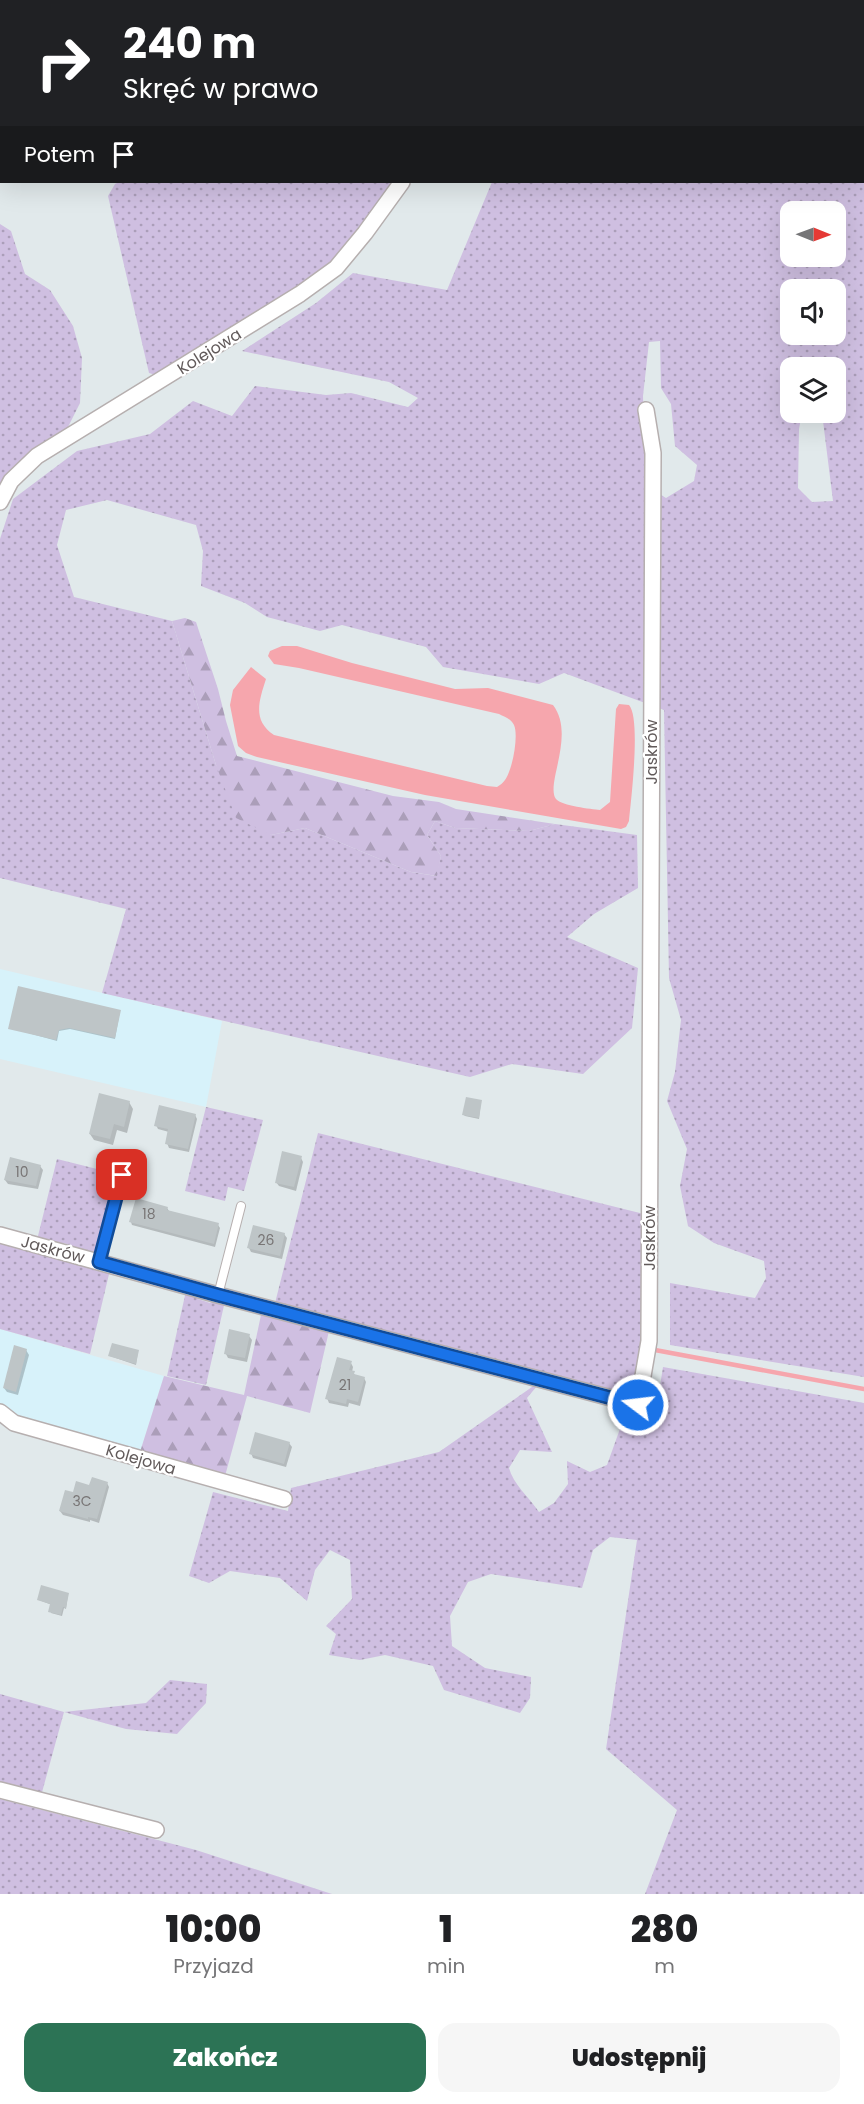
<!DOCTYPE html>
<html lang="pl">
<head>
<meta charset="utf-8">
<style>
	body { margin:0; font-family:Poppins,sans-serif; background:#f6f6f6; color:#202124; height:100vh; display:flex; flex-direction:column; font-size:22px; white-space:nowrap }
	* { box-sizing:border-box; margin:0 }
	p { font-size:20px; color:#757577 }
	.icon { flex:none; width:33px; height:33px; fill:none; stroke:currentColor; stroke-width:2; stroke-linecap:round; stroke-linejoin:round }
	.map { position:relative; height:1894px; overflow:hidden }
	.panel { display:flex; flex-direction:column; background:#fff; flex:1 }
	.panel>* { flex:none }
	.hud { position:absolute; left:0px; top:0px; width:864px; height:183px; box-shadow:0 6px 24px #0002; background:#202124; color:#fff; overflow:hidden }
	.needle { width:39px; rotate:91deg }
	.tools { position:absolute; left:780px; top:201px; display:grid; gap:12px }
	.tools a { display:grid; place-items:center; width:66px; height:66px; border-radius:12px; background:#fff; box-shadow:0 6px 24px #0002; font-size:30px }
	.pin { position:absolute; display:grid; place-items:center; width:51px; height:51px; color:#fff; margin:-26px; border-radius:12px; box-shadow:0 3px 9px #0006 }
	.me { position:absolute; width:66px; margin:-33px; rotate:285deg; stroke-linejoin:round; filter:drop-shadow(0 0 4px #0008) }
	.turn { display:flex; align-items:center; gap:21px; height:126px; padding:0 24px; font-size:27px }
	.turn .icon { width:78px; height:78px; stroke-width:2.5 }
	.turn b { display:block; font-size:42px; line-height:51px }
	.then { display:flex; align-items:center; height:57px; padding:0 24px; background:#0003; gap:12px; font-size:22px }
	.eta { display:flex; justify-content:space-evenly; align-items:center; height:102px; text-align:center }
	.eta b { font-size:36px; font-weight:800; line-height:42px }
	.button { display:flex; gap:12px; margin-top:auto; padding:12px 24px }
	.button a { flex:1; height:69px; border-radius:18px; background:#2c7355; color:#fff; font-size:24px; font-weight:800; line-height:69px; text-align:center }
	.button a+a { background:#f6f6f6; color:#202124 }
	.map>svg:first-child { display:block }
	.commercial { fill:#d7f2fa }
	.grass { fill:url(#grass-dots); fill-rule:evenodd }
	.forest { fill:url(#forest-firs) }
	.water { fill:#f6a6ad }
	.shadow { fill:#0003 }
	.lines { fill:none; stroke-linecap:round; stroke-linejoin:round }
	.stream { stroke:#f6a6ad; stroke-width:4.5 }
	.building { fill:#bec5c7 }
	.lane-casing { stroke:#b6afaf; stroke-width:10 }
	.street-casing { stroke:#b6afaf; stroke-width:18 }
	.lane { stroke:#fff; stroke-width:8 }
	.street { stroke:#fff; stroke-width:15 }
	.route-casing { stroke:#114b97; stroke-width:15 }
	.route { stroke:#1a73e8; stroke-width:10 }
	.labels { text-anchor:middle; stroke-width:4.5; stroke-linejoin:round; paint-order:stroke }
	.number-label { font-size:14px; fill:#787575 }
	.street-label { font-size:16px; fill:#615a5a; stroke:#fff }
</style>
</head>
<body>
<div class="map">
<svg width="864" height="1894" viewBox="0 0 864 1894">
	<defs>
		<pattern id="grass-dots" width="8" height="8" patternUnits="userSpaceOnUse" patternTransform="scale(1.5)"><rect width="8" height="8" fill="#cfbfe1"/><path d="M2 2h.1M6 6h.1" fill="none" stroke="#ab9eb9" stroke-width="1.8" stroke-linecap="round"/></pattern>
		<pattern id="forest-firs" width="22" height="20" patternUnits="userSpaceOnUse" patternTransform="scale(1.5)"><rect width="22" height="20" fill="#cfbfe1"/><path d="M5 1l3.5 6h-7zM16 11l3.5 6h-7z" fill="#ab9eb9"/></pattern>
	</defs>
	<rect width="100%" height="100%" fill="#e1e9eb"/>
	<g class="commercial">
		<path d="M0 969 222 1021 206 1107 0 1059Z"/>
		<path d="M0 1329 164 1376 140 1452 9 1414 0 1406Z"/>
	</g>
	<g class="grass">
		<path d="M41 0H361L359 2H41Z"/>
		<path d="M863 139 864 140V1377L670 1345V1283L755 1298 766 1278 764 1261 714 1243 688 1226 680 1186 687 1149 667 1101 675 1072 681 1020 669 978 664 710 564 673 539 684 443 667 426 647 342 625 320 631 267 617 245 603 201 586 203 551 196 525 107 500 66 510 57 545 74 597 172 621 216 765 271 835 305 828 411 872 436 876 441 856 427 835 435 821 455 828 529 831 555 824 637 835 638 888 594 914 567 937 638 968 632 1028 583 1074 512 1064 470 1077 102 993 126 909 0 878V539L13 499 77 451 150 434 193 401 232 416 255 386 326 395 351 393 408 407 418 398 389 382 242 351 316 303 353 273 447 290 492 182H862ZM790 212H836V256H790ZM790 290H836V334H790ZM660 341 661 388 671 404 675 446 697 465 694 481 666 498 651 489 644 429 643 396 649 342ZM790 368H836V412L822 413 833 501 812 502 798 488 799 429 802 413 790 412Z"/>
		<path d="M119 182H397L359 239 305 288 159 376 149 373 108 196 115 184Z"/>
		<path d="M0 224 11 231 25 274 50 290 73 326 82 358 80 403 65 433 38 448 12 468 0 490Z"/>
		<path d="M206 1107 263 1120 244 1191 228 1187 225 1201 185 1191Z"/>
		<path d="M318 1133 648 1215V1405H657L663 1367 864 1403V1894H645L677 1810 606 1749 637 1540 610 1537 593 1550 582 1588 491 1574 468 1582 450 1616 452 1646 485 1668 531 1677 530 1698 520 1713 444 1690 433 1666 385 1655 360 1660 329 1655 336 1634 326 1626 352 1599 350 1560 330 1550 315 1570 307 1601 280 1578 230 1571 209 1583 189 1576 213 1492 288 1511 291 1488 439 1452 542 1380 274 1307ZM542 1380 618 1398 621 1426 607 1465 590 1472 567 1461 568 1484 554 1503 539 1512C529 1497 513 1484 509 1468L520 1450 552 1452 527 1398Z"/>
		<path d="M57 1159 117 1174 96 1251 91 1254 79 1251 75 1247 64 1243 58 1245 37 1240Z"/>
		<path d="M0 1241 50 1254C58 1262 67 1259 77 1261 88 1263 99 1267 110 1270L90 1354 0 1329Z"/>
		<path d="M186 1291 195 1294 198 1299 210 1303 216 1299 225 1301 206 1385 167 1376Z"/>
		<path d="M170 1680 207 1684 206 1703 177 1734 126 1729 64 1712 41 1796 0 1785V1694L64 1712 146 1703Z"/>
		<path d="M0 1799 196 1850 332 1894H0Z"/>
	</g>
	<g class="forest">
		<path d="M185 618 196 622 218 689 226 721 237 756 393 796 439 802 456 809 555 824 529 831 455 828 435 821 427 835 441 856 437 876 411 872 305 828 271 835 236 818 216 765 172 621Z"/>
		<path d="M261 1315 329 1331 310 1413 247 1396 225 1476 140 1452 164 1376 244 1395Z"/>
	</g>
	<path class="water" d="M282 646H297L352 663 455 689 488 688 553 705C576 735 545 784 556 799 562 806 591 809 600 810L610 802 616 709 619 704 629 705C641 718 631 800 629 821L626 827 621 829 425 795 257 757 246 753 238 746 230 705 233 690 251 667 266 679C259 701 252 720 274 735L487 786 497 787C500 785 503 783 505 780 512 771 519 736 514 725 511 719 505 717 499 714L299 668 274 664 268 656 270 651Z"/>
	<g class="shadow">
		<path d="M120 1011 115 1039 70 1029 59 1031 57 1041 10 1028Z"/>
		<path d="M481 1101 479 1119 465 1116 464 1115Z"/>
		<path d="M129 1102 133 1109 127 1133 117 1130 113 1145 94 1140 90 1134Z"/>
		<path d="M195 1115 197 1119 189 1152 169 1148 167 1143 169 1132 158 1129 156 1125Z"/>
		<path d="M301 1158 303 1162 296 1191 279 1186 276 1182Z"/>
		<path d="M40 1166 43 1170 38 1189 8 1184 5 1180Z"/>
		<path d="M167 1208 169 1211 218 1225 220 1228 215 1247 132 1225 131 1222Z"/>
		<path d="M284 1234 287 1238 282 1259 251 1252 249 1248Z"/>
		<path d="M249 1336 252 1340 247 1362 228 1358 226 1354Z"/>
		<path d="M26 1350 29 1355 18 1395 7 1392 4 1388Z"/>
		<path d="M138 1351 136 1365 110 1356Z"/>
		<path d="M351 1363 353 1367 352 1372 356 1376 364 1378 366 1382 360 1406 349 1403 348 1407 329 1403 327 1398Z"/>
		<path d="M289 1443 292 1447 286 1467 253 1458 251 1453Z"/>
		<path d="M107 1483 109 1487 99 1523 90 1520V1522L63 1515 60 1511 90 1487Z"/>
		<path d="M68 1594 66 1609 64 1608 62 1616 51 1613 52 1605 39 1600Z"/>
	</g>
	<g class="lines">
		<path class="stream" d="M655 1350 864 1389"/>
	</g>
	<g class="building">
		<path d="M18 986 121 1010 115 1038 69 1028 59 1030 56 1040 8 1029Z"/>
		<path d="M99 1093 130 1101 124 1127 114 1124 110 1139 89 1134Z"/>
		<path d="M466 1097 482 1100 479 1118 462 1115Z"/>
		<path d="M159 1105 196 1114 188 1149 165 1144 168 1129 154 1126Z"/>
		<path d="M282 1151 302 1156 294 1187 275 1183Z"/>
		<path d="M10 1157 41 1165 36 1186 4 1180Z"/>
		<path d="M136 1198 168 1207 167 1210 219 1223 214 1244 129 1222Z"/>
		<path d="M253 1225 285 1233 280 1256 247 1248Z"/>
		<path d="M229 1329 250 1334 245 1358 224 1354Z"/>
		<path d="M112 1343 139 1350 136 1364 108 1356Z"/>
		<path d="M14 1345 27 1349 16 1392 3 1388Z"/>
		<path d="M337 1357 352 1361 349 1370 355 1371 354 1374 365 1377 358 1402 347 1399 346 1404 325 1399Z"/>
		<path d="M255 1432 290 1442 284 1464 249 1454Z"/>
		<path d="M92 1477 108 1482 97 1519 88 1517V1519L59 1511 65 1490 73 1492 76 1481 89 1485Z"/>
		<path d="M41 1585 69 1593 66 1608 63 1607 61 1615 48 1612 50 1604 37 1600Z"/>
	</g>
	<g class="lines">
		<g class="lane-casing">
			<g id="lane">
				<path d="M99 1262 122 1175"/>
				<path d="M218 1295 241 1206"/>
			</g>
		</g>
		<g class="street-casing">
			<g id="street">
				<path d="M528 2 529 0"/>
				<path d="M0 502 11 481 37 456 300 294 336 268 365 233 402 182"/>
				<path d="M0 1235 218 1295 638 1405 649 1341 653 453 646 410"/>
				<path d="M0 1412 14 1423 284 1499"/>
				<path d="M0 1790 156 1830"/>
			</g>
		</g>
		<use href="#lane" class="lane"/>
		<use href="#street" class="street"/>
	</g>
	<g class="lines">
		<g class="route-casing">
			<path id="route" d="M122 1175 99 1262 218 1295 638 1405"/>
		</g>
		<use href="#route" class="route"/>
	</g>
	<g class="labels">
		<g class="number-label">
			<text x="22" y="1177">10</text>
			<text x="149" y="1219">18</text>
			<text x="266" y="1245">26</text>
			<text x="345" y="1390">21</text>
			<text x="82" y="1506">3C</text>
		</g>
		<g class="street-label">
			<text transform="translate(209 351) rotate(-32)" y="6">Kolejowa</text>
			<text transform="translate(651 752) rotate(-90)" y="6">Jaskrów</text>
			<text transform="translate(649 1238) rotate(-90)" y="6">Jaskrów</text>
			<text transform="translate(53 1249) rotate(15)" y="6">Jaskrów</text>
			<text transform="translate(141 1459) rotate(16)" y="6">Kolejowa</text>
		</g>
	</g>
</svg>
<div class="tools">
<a><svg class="needle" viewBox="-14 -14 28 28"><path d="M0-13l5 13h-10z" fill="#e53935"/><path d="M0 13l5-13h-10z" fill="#757577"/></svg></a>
<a><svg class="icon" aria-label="sound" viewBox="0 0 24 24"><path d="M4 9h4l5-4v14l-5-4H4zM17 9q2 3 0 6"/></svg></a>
<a><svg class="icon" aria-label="layers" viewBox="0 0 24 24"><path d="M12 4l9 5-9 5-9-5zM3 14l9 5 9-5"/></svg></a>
</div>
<div class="pin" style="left:122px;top:1175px;background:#d93025"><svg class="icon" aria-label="arrive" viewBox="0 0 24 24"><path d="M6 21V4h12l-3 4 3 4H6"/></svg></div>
<svg class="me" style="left:638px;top:1405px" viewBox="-20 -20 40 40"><circle r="17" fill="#1a73e8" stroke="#fff" stroke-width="3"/><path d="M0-11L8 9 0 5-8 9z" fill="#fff"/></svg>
<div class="hud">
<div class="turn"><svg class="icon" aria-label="right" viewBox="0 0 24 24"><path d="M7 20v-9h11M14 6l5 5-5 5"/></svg><div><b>240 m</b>Skręć w prawo</div></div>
<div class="then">Potem<svg class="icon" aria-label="arrive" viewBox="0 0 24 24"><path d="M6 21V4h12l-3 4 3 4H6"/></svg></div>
</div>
</div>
<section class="panel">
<div class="eta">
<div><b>10:00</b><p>Przyjazd</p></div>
<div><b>1</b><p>min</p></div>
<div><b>280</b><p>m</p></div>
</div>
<div class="button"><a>Zakończ</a><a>Udostępnij</a></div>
</section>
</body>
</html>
